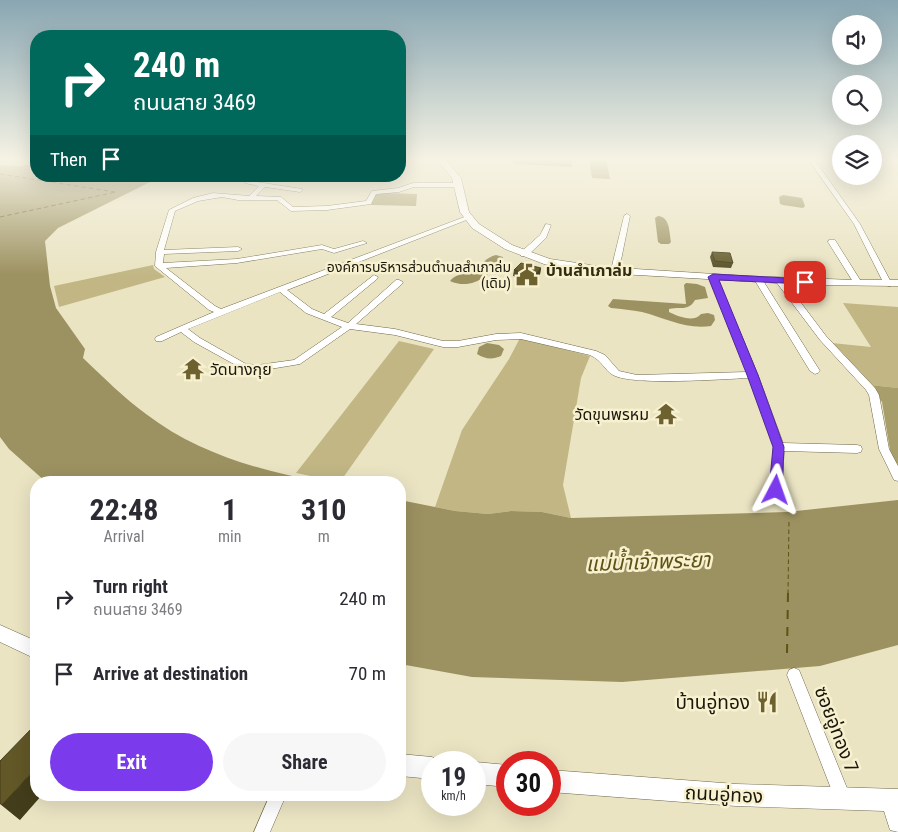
<!DOCTYPE html>
<html lang="en">
<head>
<meta charset="utf-8">
<style>
	body { margin:0; font-family:"Roboto Condensed","Noto Sans Thai",sans-serif; background:#f7f7f7; color:#2b2b33; height:100vh; display:flex; flex-direction:column; font-size:19px; white-space:nowrap }
	* { box-sizing:border-box; margin:0 }
	p { font-size:16px; color:#7c7c81 }
	.icon { flex:none; width:28px; height:28px; fill:none; stroke:currentColor; stroke-width:2; stroke-linecap:round; stroke-linejoin:round }
	.map { position:relative; flex:1; overflow:hidden }
	.drawer { position:absolute; left:30px; top:476px; width:376px; height:325px; display:flex; flex-direction:column; background:#fff; border-radius:20px; box-shadow:0 5px 20px #0002 }
	.drawer>* { flex:none }
	.top-card { position:absolute; left:30px; top:30px; width:376px; height:152px; border-radius:20px; box-shadow:0 5px 20px #0002; background:#00695c; color:#fff; overflow:hidden }
	.tools { position:absolute; left:832px; top:15px; display:grid; gap:10px }
	.tools a { display:grid; place-items:center; width:50px; height:50px; border-radius:50%; background:#fff; box-shadow:0 5px 20px #0002; font-size:25px }
	.speed { position:absolute; left:421px; top:751px; display:flex; gap:10px; font-size:25px; font-weight:700; text-align:center }
	.speed>* { display:grid; place-content:center; width:65px; height:65px; border-radius:50%; background:#fff; box-shadow:0 5px 20px #0002; line-height:1 }
	.speed small { font-size:12px; font-weight:400 }
	.speed .limit { border:8px solid #d22; background:#fff; color:#111 }
	.pin { position:absolute; display:grid; place-items:center; width:42px; height:42px; color:#fff; margin:-21px; border-radius:10px; box-shadow:0 2px 8px #0006 }
	.me { position:absolute; width:55px; margin:-28px; rotate:4deg; stroke-linejoin:round; filter:drop-shadow(0 0 4px #0008) }
	.turn { display:flex; align-items:center; gap:18px; height:105px; padding:0 20px; font-size:22px }
	.turn .icon { width:65px; height:65px; stroke-width:2.5 }
	.turn b { display:block; font-size:35px; line-height:42px }
	.then { display:flex; align-items:center; height:48px; padding:0 20px; background:#0003; gap:10px; font-size:19px }
	.eta { display:flex; justify-content:space-evenly; align-items:center; height:85px; text-align:center }
	.eta b { font-size:30px; font-weight:700; line-height:35px }
	.action { display:flex; gap:10px; margin-top:auto; padding:10px 20px }
	.action a { flex:1; height:58px; border-radius:30px; background:#7c3aed; color:#fff; font-size:20px; font-weight:700; line-height:58px; text-align:center }
	.action a+a { background:#f7f7f7; color:#2b2b33 }
	ul { padding:0; list-style:none }
	li { display:flex; align-items:center; gap:15px; height:75px; padding:0 20px }
	li div { flex:1 }
	li b { display:block; font-size:19px }
	li em { font-style:normal }
	.map>svg:first-child { display:block }
	.green { fill:#c1b684 }
	.forest { fill:#a89e6c }
	.water { fill:#9c9160 }
	.lines { fill:none; stroke-linecap:round; stroke-linejoin:round }
	.ferry-far1 { stroke:#5e5216; stroke-width:1; stroke-dasharray:4.5 3; stroke-linecap:butt }
	.ferry { stroke:#5e5216; stroke-width:2; stroke-dasharray:9 8; stroke-linecap:butt }
	.street-casing { stroke:#6e674a; stroke-width:1 }
	.secondary-casing { stroke:#6e674a; stroke-width:1 }
	.street { fill:#fff; fill-rule:evenodd }
	.secondary { fill:#fff; fill-rule:evenodd }
	.wall { fill:#534b22 }
	.shaded-wall { fill:#443d1b }
	.building { fill:#615727; stroke:#443d1b }
	.route { fill:#7c3aed; stroke:#51269a }
	.labels { text-anchor:middle; stroke-width:5; stroke-linejoin:round; paint-order:stroke }
	.far-poi-label { font-size:14px; fill:#19160b; stroke:#f8f1d0; text-anchor:end }
	.far-quarter-label { font-size:16px; font-weight:bold; fill:#322d11; stroke:#f8f1d0 }
	.poi-label { font-size:16px; fill:#19160b; stroke:#f8f1d0; text-anchor:start }
	.near-poi-label { font-size:19px; fill:#19160b; stroke:#f8f1d0; text-anchor:end }
	.near-street-label { font-size:19px; fill:#19160b; stroke:#f8f1d0 }
	.near-water-label { font-size:21px; font-style:italic; fill:#5e5216; stroke:#f8f1d0 }
</style>
</head>
<body>
<div class="map">
<svg width="898" height="832" viewBox="0 0 898 832">
	<rect width="100%" height="100%" fill="#eae4c3"/>
	<g class="green">
		<path d="M153 265 154 269 165 277 59 307 54 286Z"/>
		<path d="M843 303 898 307V388L870 385 832 343 871 347Z"/>
		<path d="M520 338 590 356 581 378 563 485 571 518 542 512 511 511 488 514 455 511 435 507 462 430 509 359Z"/>
		<path d="M399 341 434 349 340 482 296 473Z"/>
	</g>
	<g class="forest">
		<path d="M384 193 417 194 416 206 371 205 374 195Z"/>
		<path d="M870 385 898 388V467L891 456 882 402Z"/>
	</g>
	<g class="water">
		<path d="M513 159H572V167L515 164 513 162Z"/>
		<path d="M589 159H606L610 179 592 178Z"/>
		<path d="M36 163V176H162L58 228 45 241 50 286 56 308 85 349 83 358C103 377 124 398 146 414 197 453 258 470 320 482H46L9 449 0 437V165L21 166Z"/>
		<path d="M783 195 802 198 805 206 803 208 783 205 780 204 779 197Z"/>
		<path d="M658 216C670 217 669 231 671 242L669 244H661L658 242 655 218Z"/>
		<path d="M496 255 503 257V260C489 275 472 291 450 281 456 273 464 275 472 271 481 266 486 257 496 255Z"/>
		<path d="M686 283 697 284 705 287 708 298 695 300C688 312 680 306 669 309V312C677 316 694 323 701 314L708 313 714 315 715 320 711 326C687 330 665 318 642 312 632 310 622 309 611 308L608 306 613 299 686 304 684 285Z"/>
		<path d="M487 343 499 345 504 349 501 356C492 360 485 359 477 354L479 347Z"/>
		<path d="M400 500 455 511 488 514 511 511 542 512 571 518 787 512 898 500V645L820 666 622 682 472 677 400 664Z"/>
	</g>
	<g class="lines">
		<g class="ferry-far1">
			<path d="M0 174 115 192"/>
			<path d="M0 217 116 192"/>
			<path d="M788 594 789 520"/>
		</g>
		<path class="ferry" d="M787 653 788 593"/>
		<g class="street-casing">
			<g id="street">
				<path d="M808 159H814L860 224 892 284 891 286H888L884 284 854 224Z"/>
				<path d="M239 176 249 177 250 181 302 189V191L300 192 265 187 256 196 281 197 293 207 327 206 366 201 372 191 398 188 413 183H459L462 185 459 187H414L399 192 376 194 371 204 327 210 291 211 277 200H238L222 197 198 201 175 211 164 250 238 247 242 249 238 251 164 254 163 263 237 259 322 245 334 249 363 241 367 243 334 253 322 249 237 263 166 268 215 306 221 309 467 216 469 217V219L287 290 312 309 324 314 374 275 378 277 377 279 331 317 348 323 396 280H399L403 282 402 284 356 324 395 329 443 341H458L496 334 521 333 596 351 605 355 619 371 637 375 747 372 709 277 710 275H716L758 375 783 443 857 445 861 446 862 449 861 452 857 453 784 451 782 490 780 493H772L770 490 774 447 749 378C723 379 632 386 613 375 604 370 603 361 590 355L521 339 496 340 458 347H443L395 335 350 329 300 364 258 371 241 368 194 342 181 332 162 341H156L155 339 156 337 214 312 209 310 155 266 156 252 169 210 193 198 213 193 249 196 259 186 245 183 244 179ZM280 292 306 313 342 327 294 360 258 365 246 364 200 338 188 329Z"/>
				<path d="M627 214 630 216 619 270 615 272 611 270 624 216Z"/>
				<path d="M546 224 551 225 546 238 527 256H521V252L540 235Z"/>
				<path d="M829 240H835L862 283 861 285H855L828 242Z"/>
				<path d="M755 277H758L762 279 820 371 818 373 815 374 810 371 754 279Z"/>
				<path d="M777 279H783L826 336 875 388 879 395 889 449 898 466V481L894 480 879 449 869 395 866 390 820 340 777 283Z"/>
				<path d="M794 668 799 670 851 798 849 804 843 806 837 804 787 675 789 670Z"/>
				<path d="M270 795H286L270 832H254Z"/>
			</g>
		</g>
		<g class="secondary-casing">
			<g id="secondary">
				<path d="M436 159H445L461 178 469 212 479 224 512 245 550 259 604 267 746 276 854 280H898V286L811 285 620 274 573 270 544 264 505 249 472 228 460 212 452 178Z"/>
				<path d="M0 625 36 641V659L0 642Z"/>
				<path d="M400 754 432 757 440 762H432V779L400 776Z"/>
				<path d="M474 762H475L508 765V787L475 784Z"/>
				<path d="M550 770 736 784 898 789V832L890 830 884 811 736 806 550 792Z"/>
			</g>
		</g>
		<use href="#street" class="street"/>
		<use href="#secondary" class="secondary"/>
	</g>
	<g class="wall">
		<path d="M712 252 733 263 731 268 713 267 710 257Z"/>
		<path d="M541 268 540 274 533 282 513 276 514 270Z"/>
		<path d="M0 761 20 820 0 804Z"/>
	</g>
	<g class="shaded-wall">
		<path d="M541 268 540 274 533 282 534 276Z"/>
		<path d="M36 768V795H42L20 820 2 805Z"/>
	</g>
	<g class="building">
		<path d="M712 252 730 253 733 263 715 261Z"/>
		<path d="M521 263 541 268 534 276 514 270Z"/>
		<path d="M36 724V768L2 805 0 803V761Z"/>
	</g>
	<linearGradient id="sky" x2="0" y2="1"><stop stop-color="#89a6b2"/><stop offset="0.58" stop-color="#f6f3e4"/><stop offset="1" stop-color="#f6f3e4" stop-opacity="0"/></linearGradient>
	<rect width="898" height="275" fill="url(#sky)"/>
	<path class="route" d="M713 274 805 279 810 282 805 284 719 280 758 375 784 447 782 490 780 493H771L769 490 773 447 747 375 708 277Z"/>
	<defs>
		<g id="civic-bare" transform="scale(1.725)"><path d="M-.6-6.5H3V-4.5H.6V-3L4-1V1h2V6H-6V1h2V-1L-.6-3ZM-1.2 2.5V6h2.4V2.5Z" fill="#6d622f" stroke="#f8f1d0" stroke-width="2.5" paint-order="stroke"/></g>
		<g id="temple-bare" transform="scale(1.725)"><path d="M0-6L5-2H3V0L6.5 2.5H4V6H1.5V3h-3V6H-4V2.5H-6.5L-3 0V-2H-5Z" fill="#6d622f" stroke="#f8f1d0" stroke-width="2.5" paint-order="stroke"/></g>
		<g id="restaurant-bare" transform="scale(1.725)"><path d="M-5-6h1v4h1v-4h1v4h1v-4h1v5L-1.5 .5V6h-2V.5L-5-1ZM5-6V6H3V1.5H1.5Q1.5-4 5-6Z" fill="#6d622f" stroke="#f8f1d0" stroke-width="2.5" paint-order="stroke"/></g>
	</defs>
	<g fill-rule="evenodd">
		<use href="#civic-bare" x="527" y="275"/>
		<use href="#temple-bare" x="193" y="369"/>
		<use href="#temple-bare" x="666" y="414"/>
		<use href="#restaurant-bare" x="767" y="702"/>
	</g>
	<g class="labels">
		<g class="far-poi-label">
			<text x="511" y="272">องค์การบริหารส่วนตำบลสำเภาล่ม<tspan x="511" dy="16">(เดิม)</tspan></text>
		</g>
		<g class="far-quarter-label">
			<text x="589" y="276">บ้านสำเภาล่ม</text>
		</g>
		<g class="poi-label">
			<text x="210" y="375">วัดนางกุย</text>
			<text x="649" y="420" text-anchor="end">วัดขุนพรหม</text>
		</g>
		<g class="near-poi-label">
			<text x="750" y="709">บ้านอู่ทอง</text>
		</g>
		<g class="near-street-label">
			<text transform="translate(837 729) rotate(69)" y="7">ซอยอู่ทอง 7</text>
			<text transform="translate(724 794) rotate(3)" y="7">ถนนอู่ทอง</text>
		</g>
		<g class="near-water-label">
			<text transform="translate(648 562) rotate(-2)" y="7">แม่น้ำเจ้าพระยา</text>
		</g>
	</g>
</svg>
<div class="tools">
<a><svg class="icon" aria-label="sound" viewBox="0 0 24 24"><path d="M4 9h4l5-4v14l-5-4H4zM17 9q2 3 0 6"/></svg></a>
<a><svg class="icon" aria-label="search" viewBox="0 0 24 24"><circle cx="10" cy="10" r="6"/><path d="M15 15l6 6"/></svg></a>
<a><svg class="icon" aria-label="layers" viewBox="0 0 24 24"><path d="M12 4l9 5-9 5-9-5zM3 14l9 5 9-5"/></svg></a>
</div>
<div class="speed"><div>19<small>km/h</small></div><div class="limit">30</div></div>
<div class="pin" style="left:805px;top:282px;background:#d93025"><svg class="icon" aria-label="arrive" viewBox="0 0 24 24"><path d="M6 21V4h12l-3 4 3 4H6"/></svg></div>
<svg class="me" style="left:776px;top:490px" viewBox="-20 -20 40 40"><path d="M0-17L14 15 0 8-14 15z" fill="#7c3aed" stroke="#fff" stroke-width="4"/></svg>
<div class="top-card">
<div class="turn"><svg class="icon" aria-label="right" viewBox="0 0 24 24"><path d="M7 20v-9h11M14 6l5 5-5 5"/></svg><div><b>240 m</b>ถนนสาย 3469</div></div>
<div class="then">Then<svg class="icon" aria-label="arrive" viewBox="0 0 24 24"><path d="M6 21V4h12l-3 4 3 4H6"/></svg></div>
</div>
<section class="drawer">
<div class="eta">
<div><b>22:48</b><p>Arrival</p></div>
<div><b>1</b><p>min</p></div>
<div><b>310</b><p>m</p></div>
</div>
<ul>
<li><svg class="icon" aria-label="right" viewBox="0 0 24 24"><path d="M7 20v-9h11M14 6l5 5-5 5"/></svg><div><b>Turn right</b><p>ถนนสาย 3469</p></div><em>240 m</em></li>
<li><svg class="icon" aria-label="arrive" viewBox="0 0 24 24"><path d="M6 21V4h12l-3 4 3 4H6"/></svg><div><b>Arrive at destination</b></div><em>70 m</em></li>
</ul>
<div class="action"><a>Exit</a><a>Share</a></div>
</section>
</div>
</body>
</html>
